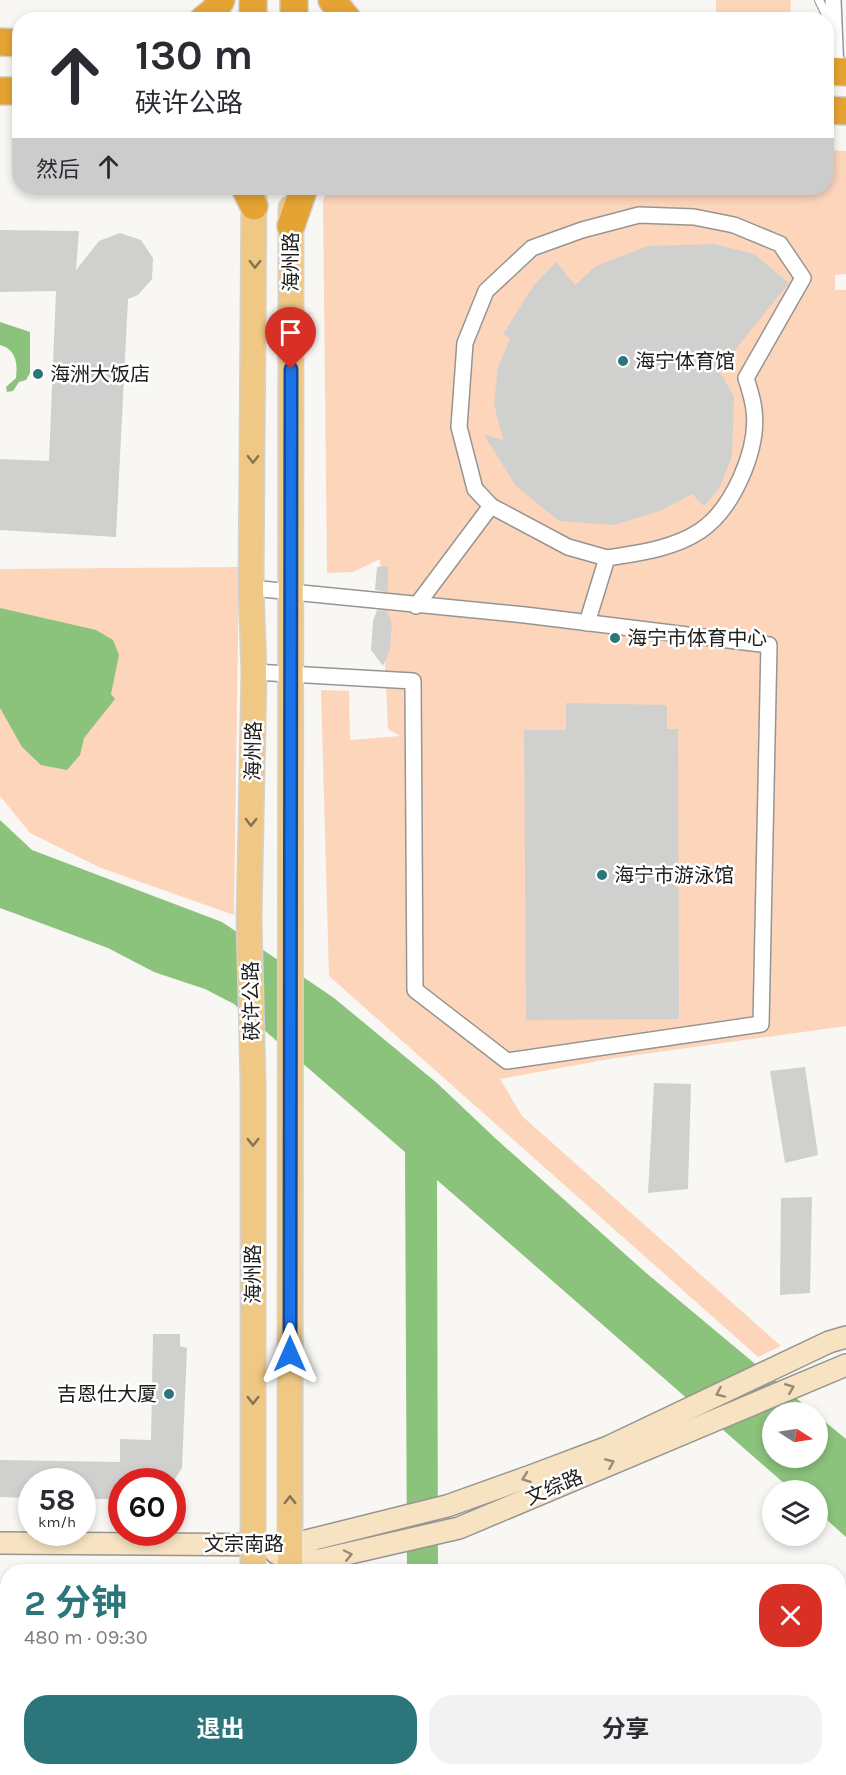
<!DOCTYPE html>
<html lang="zh">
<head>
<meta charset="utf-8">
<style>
	body { margin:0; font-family:Karla,"Noto Sans SC",sans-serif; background:#f2f2f3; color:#2b2b33; height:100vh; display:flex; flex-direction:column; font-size:22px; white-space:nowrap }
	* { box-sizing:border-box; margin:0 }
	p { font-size:20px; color:#7c7c81 }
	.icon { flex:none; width:33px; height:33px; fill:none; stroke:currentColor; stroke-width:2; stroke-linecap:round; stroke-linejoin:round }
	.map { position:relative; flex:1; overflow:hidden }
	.drawer { position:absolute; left:0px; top:1564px; width:846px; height:212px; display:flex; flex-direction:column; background:#fff; border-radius:24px 24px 0 0; box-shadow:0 3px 9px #0003 }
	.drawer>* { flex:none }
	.hud { position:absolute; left:12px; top:12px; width:822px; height:183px; border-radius:24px; box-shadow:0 3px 9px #0003; background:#fff; color:#2b2b33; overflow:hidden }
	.needle { width:39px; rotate:102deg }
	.fabs { position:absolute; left:762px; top:1402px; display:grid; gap:12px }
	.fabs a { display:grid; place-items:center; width:66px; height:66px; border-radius:50%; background:#fff; box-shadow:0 3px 9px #0003; font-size:30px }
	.speed { position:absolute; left:18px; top:1468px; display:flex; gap:12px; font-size:30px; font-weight:700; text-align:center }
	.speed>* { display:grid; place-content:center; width:78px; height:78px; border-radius:50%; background:#fff; box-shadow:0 3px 9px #0003; line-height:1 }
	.speed small { font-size:15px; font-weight:400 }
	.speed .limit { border:9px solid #d22; background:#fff; color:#111 }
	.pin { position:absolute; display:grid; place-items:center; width:51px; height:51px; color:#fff; margin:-62px -26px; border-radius:50% 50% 50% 0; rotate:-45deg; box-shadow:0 0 6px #0007 }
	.pin .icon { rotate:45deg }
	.me { position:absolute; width:66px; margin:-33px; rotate:0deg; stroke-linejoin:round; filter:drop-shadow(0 0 4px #0008) }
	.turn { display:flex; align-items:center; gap:21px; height:126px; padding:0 24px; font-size:27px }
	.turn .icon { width:78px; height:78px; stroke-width:2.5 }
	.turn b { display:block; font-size:42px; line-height:51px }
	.then { display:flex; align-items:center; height:57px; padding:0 24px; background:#0003; gap:12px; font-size:22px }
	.round { display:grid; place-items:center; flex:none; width:63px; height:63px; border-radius:24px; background:#f2f2f3 }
	.head { display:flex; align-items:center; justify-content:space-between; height:102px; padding:0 24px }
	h1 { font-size:36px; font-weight:700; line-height:45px; color:#2c767b }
	.cta { display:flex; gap:12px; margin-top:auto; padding:12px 24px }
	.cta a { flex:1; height:69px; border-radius:24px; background:#2c767b; color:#fff; font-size:24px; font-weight:700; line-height:69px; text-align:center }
	.cta a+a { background:#f2f2f3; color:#2b2b33 }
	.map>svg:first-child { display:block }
	.green { fill:#fdd5bb }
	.water { fill:#8bc27c }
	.building { fill:#d0d1ce }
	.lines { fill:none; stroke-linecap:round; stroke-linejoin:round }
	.lane-casing { stroke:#969592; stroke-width:10 }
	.street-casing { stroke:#969592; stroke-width:18 }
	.secondary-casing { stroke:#969592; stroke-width:24 }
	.primary-casing { stroke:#d2d2d2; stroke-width:27 }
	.highway-casing { stroke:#d2d2d2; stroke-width:30 }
	.lane { stroke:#fff; stroke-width:8 }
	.street { stroke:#fff; stroke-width:15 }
	.secondary { stroke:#f7e3c2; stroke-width:21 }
	.primary { stroke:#efc885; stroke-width:24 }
	.highway { stroke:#e4a333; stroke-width:27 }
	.oneway { stroke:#867250 }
	.oneway2 { stroke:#958a77 }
	.route-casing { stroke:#114b97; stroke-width:15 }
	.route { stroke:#1a73e8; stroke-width:10 }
	.poi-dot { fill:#2c767b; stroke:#fff; stroke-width:2 }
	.labels { text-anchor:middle; stroke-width:5; stroke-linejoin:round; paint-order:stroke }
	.street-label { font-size:20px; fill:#1d1d1c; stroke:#fff }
	.poi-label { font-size:20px; fill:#1d1d1c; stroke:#fff; text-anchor:start }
</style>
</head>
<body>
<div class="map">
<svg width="846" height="1775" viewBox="0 0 846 1775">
	<rect width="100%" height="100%" fill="#f8f7f4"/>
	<g class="green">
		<path d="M716 0H791L790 19 716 18Z"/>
		<path d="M827 150 846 151V274L835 275V290H846V1026L615 1058 500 1079 522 1116 781 1346 758 1357 329 976 321 690 349 691 350 740 400 736 388 729 380 559 353 572 327 573 323 200 329 188H826Z"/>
		<path d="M239 567 234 915 101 868 30 833 0 796V569Z"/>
	</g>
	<g class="water">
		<path d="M0 322 30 332V373L26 380 19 382 13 391 7 392 6 387 16 378C18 364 16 349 0 345Z"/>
		<path d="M0 608 96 630 113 640 119 655 111 694 115 699 84 738 80 755 67 770 41 765 22 747 0 708Z"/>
		<path d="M0 820 32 850 222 922 334 998 437 1083 495 1138 645 1272 814 1413H772V1458H818V1416L846 1439V1537L818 1512V1491H793L437 1180 438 1572H407L405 1152 234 1004 205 989 154 972 108 948 0 908Z"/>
		<path d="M380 1768 439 1769V1775H374Z"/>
	</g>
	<g class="building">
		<path d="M0 230 79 231 76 270 99 241 120 233 141 240 153 258 152 279 138 295 128 299 116 537 0 530V459L49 461 56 291 0 292Z"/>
		<path d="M715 244 754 254 789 283 719 370 734 397 732 456 720 487 704 506 692 494 660 511 614 525 559 521 516 486 484 435 503 440 494 404 498 367 510 339 503 334 534 285 556 262 575 285 596 266 648 246Z"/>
		<path d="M388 566V592L375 590 377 567Z"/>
		<path d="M377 610 387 611 392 624 390 649 383 666 371 650 373 621Z"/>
		<path d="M566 703 667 705V729H678L679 1019 526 1020 524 730H566Z"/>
		<path d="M805 1067 818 1155 785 1163 770 1071Z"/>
		<path d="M654 1083 691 1084 688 1189 648 1193Z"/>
		<path d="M812 1197 810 1293 780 1295 781 1198Z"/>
		<path d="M153 1334H180V1346L187 1348 182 1468 173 1482H122V1499H82V1482H32V1498L0 1497V1460L120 1462V1439L151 1440Z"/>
	</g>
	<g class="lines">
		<g class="lane-casing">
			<path id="lane" d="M819 0 830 23"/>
		</g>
		<g class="street-casing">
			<g id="street">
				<path d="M833 0 836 71"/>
				<path d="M491 506 568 547 607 558"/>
				<path d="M251 588 525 615 769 645 761 1024 507 1061 415 990 413 681 254 672"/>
				<path d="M416 606 491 506 475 489 459 427 465 343 486 291 532 248 582 230 639 215 694 217 734 225 780 244 803 278 746 378C749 388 753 399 754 410 759 449 733 509 700 531 673 549 638 553 607 558L587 623"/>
			</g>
		</g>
		<g class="secondary-casing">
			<g id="secondary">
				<path d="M0 1543 290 1545 447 1506 531 1476 608 1447 829 1342 846 1337"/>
				<path d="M276 1553 290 1559 320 1560 459 1528 846 1365"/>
			</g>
		</g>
		<g class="primary-casing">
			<g id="primary">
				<path d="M253 1572V1083L249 919 254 672 251 588 254 189"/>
				<path d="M290 1572 291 208"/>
				<path d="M253 1768V1775"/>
				<path d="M290 1768V1775"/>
			</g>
		</g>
		<g class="highway-casing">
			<g id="highway">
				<path d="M294 0V20"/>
				<path d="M332 0 348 20"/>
				<path d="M203 20 214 11 221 0"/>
				<path d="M253 20V0"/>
				<path d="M0 42 20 43"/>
				<path d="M826 71 846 72"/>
				<path d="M0 91H20"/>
				<path d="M826 110 846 111"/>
				<path d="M245 188 254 206"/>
				<path d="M291 226 304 188"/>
			</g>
		</g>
		<use href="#lane" class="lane"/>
		<use href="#street" class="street"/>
		<use href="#secondary" class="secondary"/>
		<use href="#primary" class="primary"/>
		<use href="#highway" class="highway"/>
	</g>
	<defs><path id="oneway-chevron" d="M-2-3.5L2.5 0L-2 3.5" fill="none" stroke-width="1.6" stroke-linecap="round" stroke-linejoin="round" transform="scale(1.5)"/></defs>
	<g class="oneway">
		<use href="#oneway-chevron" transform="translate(255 264) rotate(91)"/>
		<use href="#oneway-chevron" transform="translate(253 459) rotate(91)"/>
		<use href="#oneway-chevron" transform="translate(251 822) rotate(91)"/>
		<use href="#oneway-chevron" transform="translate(253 1142) rotate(90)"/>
		<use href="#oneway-chevron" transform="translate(253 1400) rotate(90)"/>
		<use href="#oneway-chevron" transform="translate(290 1500) rotate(-90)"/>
	</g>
	<g class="oneway2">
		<use href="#oneway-chevron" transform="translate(790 1388) rotate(-22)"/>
		<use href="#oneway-chevron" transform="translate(720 1393) rotate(156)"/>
		<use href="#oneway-chevron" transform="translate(610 1463) rotate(-23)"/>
		<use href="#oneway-chevron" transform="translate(526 1478) rotate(160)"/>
		<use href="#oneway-chevron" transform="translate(348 1555) rotate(-12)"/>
	</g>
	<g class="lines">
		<g class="route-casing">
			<path id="route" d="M290 1354 291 369"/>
		</g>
		<use href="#route" class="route"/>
	</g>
	<g class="poi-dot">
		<circle cx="623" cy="361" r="6"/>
		<circle cx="38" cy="374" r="6"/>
		<circle cx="615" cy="638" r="6"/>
		<circle cx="602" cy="875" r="6"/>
		<circle cx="169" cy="1394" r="6"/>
	</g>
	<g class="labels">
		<g class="street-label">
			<text transform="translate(291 262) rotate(-90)" y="7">海州路</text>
			<text transform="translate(253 751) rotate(-89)" y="7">海州路</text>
			<text transform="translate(251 1001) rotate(-91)" y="7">硖许公路</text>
			<text transform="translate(253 1274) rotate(-90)" y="7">海州路</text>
			<text transform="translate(554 1487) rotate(-23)" y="7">文综路</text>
			<text x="244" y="1551">文宗南路</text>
		</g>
		<g class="poi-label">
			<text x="635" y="368">海宁体育馆</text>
			<text x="50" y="381">海洲大饭店</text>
			<text x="627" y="645">海宁市体育中心</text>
			<text x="614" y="882">海宁市游泳馆</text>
			<text x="157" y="1401" text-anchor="end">吉恩仕大厦</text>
		</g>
	</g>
</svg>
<div class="fabs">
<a><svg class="needle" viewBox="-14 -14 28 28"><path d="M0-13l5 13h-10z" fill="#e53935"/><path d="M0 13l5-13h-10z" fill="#7c7c81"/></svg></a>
<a><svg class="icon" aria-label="layers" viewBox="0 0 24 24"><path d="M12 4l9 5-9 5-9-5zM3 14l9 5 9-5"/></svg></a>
</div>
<div class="speed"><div>58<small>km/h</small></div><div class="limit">60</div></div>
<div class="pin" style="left:291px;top:369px;background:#d93025"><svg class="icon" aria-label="arrive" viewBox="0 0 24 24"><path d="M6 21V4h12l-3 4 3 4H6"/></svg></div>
<svg class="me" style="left:290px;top:1354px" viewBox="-20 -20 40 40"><path d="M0-17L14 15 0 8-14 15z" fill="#1a73e8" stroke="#fff" stroke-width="4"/></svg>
<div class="hud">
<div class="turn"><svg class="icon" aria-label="ahead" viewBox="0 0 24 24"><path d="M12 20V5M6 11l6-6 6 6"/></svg><div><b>130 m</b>硖许公路</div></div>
<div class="then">然后<svg class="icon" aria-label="ahead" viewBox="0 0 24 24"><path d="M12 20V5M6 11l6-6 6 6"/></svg></div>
</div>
<section class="drawer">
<div class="head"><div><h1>2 分钟</h1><p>480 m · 09:30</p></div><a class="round" style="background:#d93025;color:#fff"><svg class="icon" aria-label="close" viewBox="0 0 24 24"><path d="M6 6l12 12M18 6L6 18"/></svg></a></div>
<div class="cta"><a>退出</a><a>分享</a></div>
</section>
</div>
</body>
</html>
